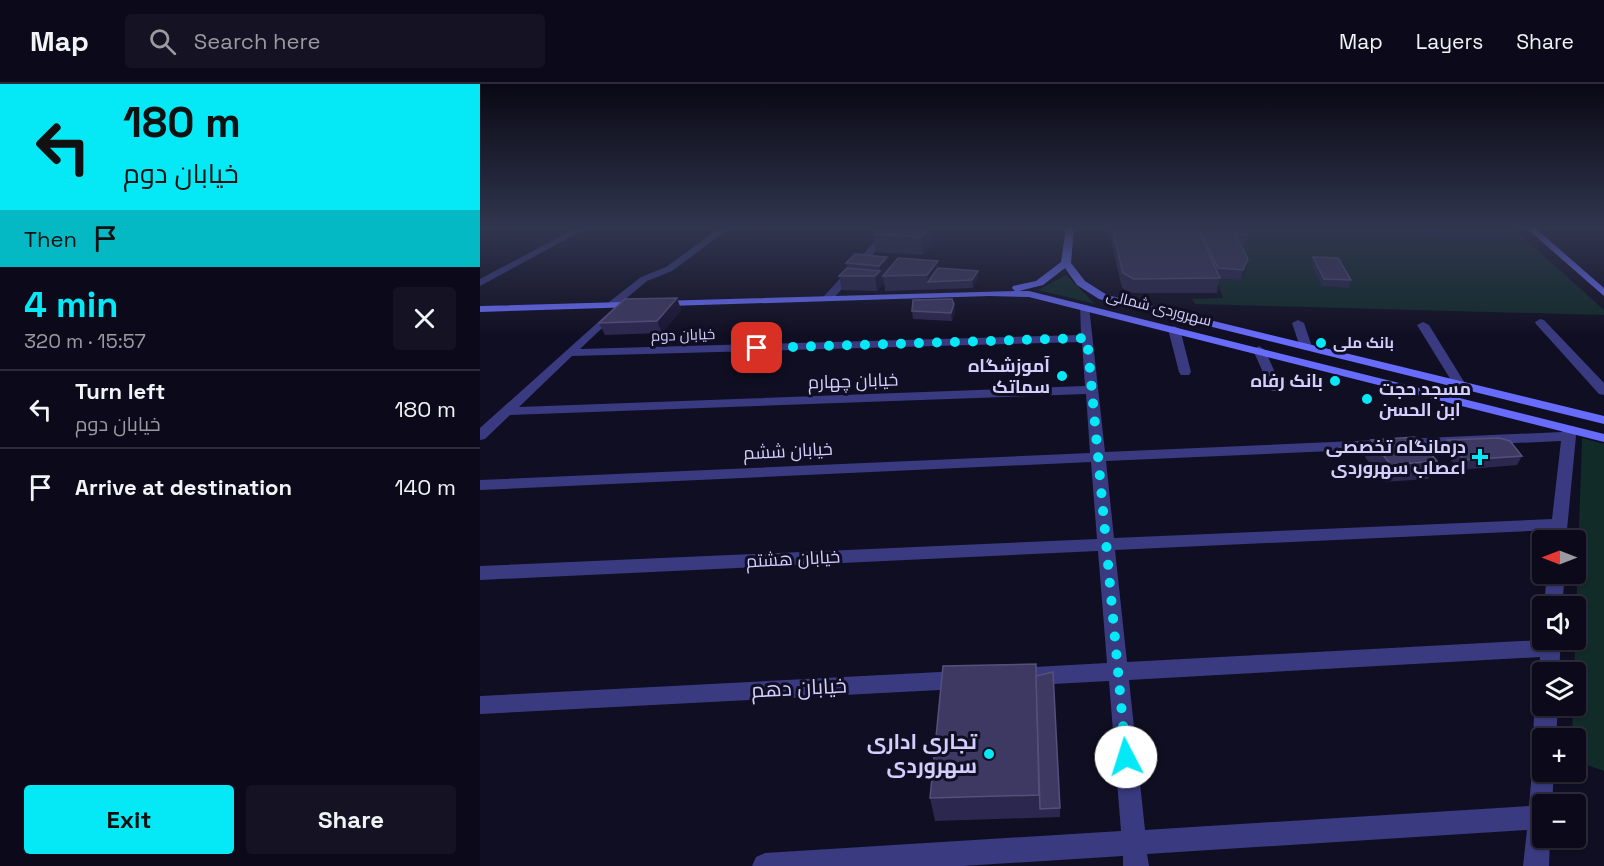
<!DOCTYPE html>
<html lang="en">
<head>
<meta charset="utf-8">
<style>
	body { margin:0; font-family:"Space Grotesk",Cairo,sans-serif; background:#151323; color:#f1f3f6; height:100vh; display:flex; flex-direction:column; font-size:22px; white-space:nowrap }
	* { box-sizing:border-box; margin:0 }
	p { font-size:20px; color:#9a9aa2 }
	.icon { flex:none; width:33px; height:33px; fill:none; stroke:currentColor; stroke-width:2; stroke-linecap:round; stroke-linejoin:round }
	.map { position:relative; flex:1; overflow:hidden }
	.details { display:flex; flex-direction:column; background:#0c0a1a; width:480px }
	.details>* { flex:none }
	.hud { background:#05e8f5; color:#111; overflow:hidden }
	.needle { width:39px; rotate:270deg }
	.buttons { position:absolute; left:1052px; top:446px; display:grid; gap:12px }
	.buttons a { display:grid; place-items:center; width:54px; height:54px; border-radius:6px; background:#0c0a1a; box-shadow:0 2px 4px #0004,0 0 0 2px #2c2b39; font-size:30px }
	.pin { position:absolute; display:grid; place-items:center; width:51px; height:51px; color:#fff; margin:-26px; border-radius:12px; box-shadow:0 3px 9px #0006 }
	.me { position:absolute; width:66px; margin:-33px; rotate:355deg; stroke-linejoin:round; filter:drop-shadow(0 0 4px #0008) }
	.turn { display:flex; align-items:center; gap:21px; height:126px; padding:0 24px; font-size:27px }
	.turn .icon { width:78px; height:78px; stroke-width:2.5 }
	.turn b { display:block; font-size:42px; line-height:51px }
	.then { display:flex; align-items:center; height:57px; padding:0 24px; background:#0003; gap:12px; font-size:22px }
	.round { display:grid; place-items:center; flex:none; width:63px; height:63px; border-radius:6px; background:#151323 }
	.head { display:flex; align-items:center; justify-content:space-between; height:102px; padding:0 24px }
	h1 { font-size:36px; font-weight:800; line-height:45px; color:#05e8f5 }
	.button { display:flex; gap:12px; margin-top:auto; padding:12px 24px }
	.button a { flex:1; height:69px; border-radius:6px; background:#05e8f5; color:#111; font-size:24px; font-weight:800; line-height:69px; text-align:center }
	.button a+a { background:#151323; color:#f1f3f6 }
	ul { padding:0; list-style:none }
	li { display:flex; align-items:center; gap:18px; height:78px; padding:0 24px; border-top:2px solid #2c2b39 }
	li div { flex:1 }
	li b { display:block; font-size:22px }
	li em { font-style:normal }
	header { display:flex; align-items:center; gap:36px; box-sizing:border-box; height:84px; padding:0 30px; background:#0c0a1a; border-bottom:2px solid #2c2b39 }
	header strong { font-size:28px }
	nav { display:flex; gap:33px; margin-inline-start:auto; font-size:21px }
	.search { width:420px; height:54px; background:#151323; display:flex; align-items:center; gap:15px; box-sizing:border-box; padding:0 21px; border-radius:6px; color:#9a9aa2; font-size:22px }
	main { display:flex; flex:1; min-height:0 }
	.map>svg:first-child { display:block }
	.green { fill:#112b29 }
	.water { fill:#0a203e }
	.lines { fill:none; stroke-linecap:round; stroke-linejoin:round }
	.street { fill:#3a3a80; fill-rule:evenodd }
	.secondary { fill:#686cfc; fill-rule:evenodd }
	.wall { fill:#2c274f }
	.shaded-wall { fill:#1a1535 }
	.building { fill:#3e3962; stroke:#55507a; stroke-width:1.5 }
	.route { stroke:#05e8f5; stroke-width:10; stroke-dasharray:0 18 }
	.poi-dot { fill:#05e8f5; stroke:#100e22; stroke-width:2 }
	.labels { text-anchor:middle; stroke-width:6; stroke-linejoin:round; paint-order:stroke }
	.far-street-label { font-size:15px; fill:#d2cffe; stroke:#100e22 }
	.far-poi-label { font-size:15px; font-weight:bold; fill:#d2cffe; stroke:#100e22; text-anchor:start }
	.poi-label { font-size:18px; font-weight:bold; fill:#d2cffe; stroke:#100e22; text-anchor:end }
	.street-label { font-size:18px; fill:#d2cffe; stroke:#100e22 }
	.near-street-label { font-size:21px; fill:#d2cffe; stroke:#100e22 }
	.near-poi-label { font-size:21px; font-weight:bold; fill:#d2cffe; stroke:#100e22; text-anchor:end }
</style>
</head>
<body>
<header>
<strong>Map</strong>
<div class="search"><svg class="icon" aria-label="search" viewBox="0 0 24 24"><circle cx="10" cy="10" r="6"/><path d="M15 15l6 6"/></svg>Search here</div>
<nav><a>Map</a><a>Layers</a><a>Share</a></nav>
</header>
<main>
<section class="details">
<div class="hud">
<div class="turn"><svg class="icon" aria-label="left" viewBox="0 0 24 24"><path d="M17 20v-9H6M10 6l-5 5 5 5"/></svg><div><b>180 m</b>خیابان دوم</div></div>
<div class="then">Then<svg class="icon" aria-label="arrive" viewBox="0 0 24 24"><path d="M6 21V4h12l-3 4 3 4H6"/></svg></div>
</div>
<div class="head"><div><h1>4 min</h1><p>320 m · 15:57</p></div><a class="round"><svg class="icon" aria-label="close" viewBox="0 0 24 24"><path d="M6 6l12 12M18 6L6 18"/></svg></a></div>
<ul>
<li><svg class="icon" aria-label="left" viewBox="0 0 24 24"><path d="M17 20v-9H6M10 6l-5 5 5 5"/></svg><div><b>Turn left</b><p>خیابان دوم</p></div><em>180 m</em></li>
<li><svg class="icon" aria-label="arrive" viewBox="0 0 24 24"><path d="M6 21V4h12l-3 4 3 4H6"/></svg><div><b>Arrive at destination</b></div><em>140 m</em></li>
</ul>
<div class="button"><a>Exit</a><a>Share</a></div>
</section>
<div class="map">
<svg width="1124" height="782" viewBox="0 0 1124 782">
	<rect width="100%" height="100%" fill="#100e22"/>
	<g class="green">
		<path d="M748 143H1032L1124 226V231L715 220 712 215 743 214 736 195 761 196 766 186Z"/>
		<path d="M586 191 615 220 558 206Z"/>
		<path d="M1102 354 1124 360V687L1095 677V654H1092Z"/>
	</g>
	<path class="water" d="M948 148 1016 150 1025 157 956 155Z"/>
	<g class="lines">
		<g class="street">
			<path d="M98 143H109L0 202V195Z"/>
			<path d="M241 143H251L192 187 167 197 137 222H129V218L161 193 186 183Z"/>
			<path d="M408 143H417L352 216H344V212Z"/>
			<path d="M600 220 609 222 625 368 1082 348 1084 342H1094L1096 352 1086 456H1070L1071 446 635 466 647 578 1061 556 1062 554 1081 555 1079 588H1062V594L1059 588 1060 573 649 596 665 746 1049 722 1052 687 1055 679 1062 676V687H1074L1072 720H1062V753H1070L1069 782H1043L1047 746 667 770 669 782H643V772L482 782H272L276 773 285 769 641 747 629 597 536 602 529 599 526 593 529 587 536 584 627 579 618 467 0 496V482L617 455 611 378 0 406V396L610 369 606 310 30 331 5 355 0 356V344L135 223 139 224V228L100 265 601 251ZM602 258 605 302 39 323 92 272ZM1081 357 1072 435 634 454 626 377Z"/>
			<path d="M1060 235 1064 236 1124 299V311L1119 310 1056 240 1055 238Z"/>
			<path d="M818 236 824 239 832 263 830 265 826 266 820 263 812 239Z"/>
			<path d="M943 238 949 241 986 301 984 304 980 305 974 301 937 241Z"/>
			<path d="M694 242 700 245 711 288 709 291H701L699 288 688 245Z"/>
			<path d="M779 262 785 266 802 304 800 307H792L790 304 773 266Z"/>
			<path d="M1067 489H1085L1082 522H1064Z"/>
			<path d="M479 587 486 590 489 596 486 602 479 605 0 630V612Z"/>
			<path d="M1062 613V621H1078L1076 654H1062V663L1057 661C1052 650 1052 622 1062 613Z"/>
		</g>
		<g class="secondary">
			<path d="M586 143H594L591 179 605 197 627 211 1124 332V340L619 215 597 201 585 184 563 201 539 207H549L1124 350V358L549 213 509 212 0 228V222L535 207 532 204 533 202 556 197 581 178Z"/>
			<path d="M1045 143H1054L1124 204V212Z"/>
		</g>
	</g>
	<g class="wall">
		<path d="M626 143H687V144L713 145 712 143H763L768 151 766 161H761L768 175 766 186 761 196 739 195 737 209H652L642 204 631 157V151H628Z"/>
		<path d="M452 144 454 162 443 171 396 168 393 150Z"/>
		<path d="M375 170 409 185 458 177V184L498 187V195L493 204 405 207 404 199 397 207 362 206 359 192 367 184 366 179Z"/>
		<path d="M833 173 871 196 869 204 842 202 831 180Z"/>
		<path d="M197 214 201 226 182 249 125 251 119 239Z"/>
		<path d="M474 220 475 228 472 237 433 235 432 227Z"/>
		<path d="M891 356 957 377 948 395 904 398 885 373Z"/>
		<path d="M967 356 1042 372 1037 381 979 386 962 365Z"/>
		<path d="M556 592 580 724V733L455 737 450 714Z"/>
	</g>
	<g class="shaded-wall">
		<path d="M452 144 454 162 443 171 441 153Z"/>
		<path d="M407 173 410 192H403L404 199 397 207 395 192 400 187 399 182Z"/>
		<path d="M768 175 766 186 761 196 763 186Z"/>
		<path d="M458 177 459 191 448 198 449 205 447 191Z"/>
		<path d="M498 187V195L493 204 492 196Z"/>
		<path d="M197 214 201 226 182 249 177 237Z"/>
		<path d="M474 220 475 228 472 237 471 229Z"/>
	</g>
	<g class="building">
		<path d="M400 143H437L452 144 441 153 393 150Z"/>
		<rect x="638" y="143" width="49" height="1"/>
		<path d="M718 143H763L768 151H756L768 175 763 186 738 184Z"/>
		<path d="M632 144 718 145 740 194 654 195 643 189Z"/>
		<path d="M375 170 407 173 399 182 366 179Z"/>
		<path d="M833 173 858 174 871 196 844 195Z"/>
		<path d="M418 174 458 177 447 191 403 192Z"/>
		<path d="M367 184 400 187 395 192H359Z"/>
		<path d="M458 184 498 187 492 196 448 198Z"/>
		<path d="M197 214 177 237 119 239 145 215Z"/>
		<path d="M472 215 474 220 471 229 432 227 433 216Z"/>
		<path d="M936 353 957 377 911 381 891 356Z"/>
		<path d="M1019 354 1030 357 1042 372 984 376 967 356Z"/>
		<path d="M556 580 559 711 450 714 463 582Z"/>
		<path d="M573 588 580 724 560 725 556 592Z"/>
	</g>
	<linearGradient id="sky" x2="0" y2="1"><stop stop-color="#090813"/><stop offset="0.57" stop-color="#31364f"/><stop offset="1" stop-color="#31364f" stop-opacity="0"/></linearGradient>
	<rect width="1124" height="253" fill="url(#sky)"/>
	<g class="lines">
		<path class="route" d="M277 264 607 254 646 673"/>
	</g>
	<g class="poi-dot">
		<circle cx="841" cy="259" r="6"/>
		<circle cx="582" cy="292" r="6"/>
		<circle cx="855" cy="297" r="6"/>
		<circle cx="887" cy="315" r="6"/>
		<path d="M997 364h6v6h6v6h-6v6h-6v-6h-6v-6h6z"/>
		<circle cx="509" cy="670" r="6"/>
	</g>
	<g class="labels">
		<g class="far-street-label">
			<text transform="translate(679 224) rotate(14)" y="5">سهروردی شمالی</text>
			<text transform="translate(203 251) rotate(-2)" y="5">خیابان دوم</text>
		</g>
		<g class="far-poi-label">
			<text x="853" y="264">بانک ملی</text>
		</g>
		<g class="poi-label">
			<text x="570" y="288">آموزشگاه<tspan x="570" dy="21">سماتک</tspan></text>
			<text x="843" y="303">بانک رفاه</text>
			<text x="899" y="311" text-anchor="start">مسجد حجت<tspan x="899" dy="21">ابن الحسن</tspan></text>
			<text x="986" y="369">درمانگاه تخصصی<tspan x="986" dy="21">اعصاب سهروردی</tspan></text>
		</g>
		<g class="street-label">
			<text transform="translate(373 297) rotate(-2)" y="6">خیابان چهارم</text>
			<text transform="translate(308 367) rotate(-3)" y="6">خیابان ششم</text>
			<text transform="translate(313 475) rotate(-3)" y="6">خیابان هشتم</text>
		</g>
		<g class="near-street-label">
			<text transform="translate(319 604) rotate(-3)" y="7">خیابان دهم</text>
		</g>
		<g class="near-poi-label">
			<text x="497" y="665">تجاری اداری<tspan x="497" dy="24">سهروردی</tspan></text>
		</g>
	</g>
</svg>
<div class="buttons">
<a><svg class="needle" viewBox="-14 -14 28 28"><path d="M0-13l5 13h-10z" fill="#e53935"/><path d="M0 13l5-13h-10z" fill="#9a9aa2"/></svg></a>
<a><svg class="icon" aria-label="sound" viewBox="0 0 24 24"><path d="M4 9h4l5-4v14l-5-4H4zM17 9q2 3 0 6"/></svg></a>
<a><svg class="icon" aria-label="layers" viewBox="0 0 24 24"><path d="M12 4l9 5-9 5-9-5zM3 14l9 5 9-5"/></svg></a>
<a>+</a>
<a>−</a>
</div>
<div class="pin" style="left:277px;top:264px;background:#d93025"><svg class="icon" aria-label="arrive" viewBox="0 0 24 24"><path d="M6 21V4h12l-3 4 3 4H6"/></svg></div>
<svg class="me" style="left:646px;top:673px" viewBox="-20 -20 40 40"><circle r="19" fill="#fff"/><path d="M0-13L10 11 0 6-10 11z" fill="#05e8f5"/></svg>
</div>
</main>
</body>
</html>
